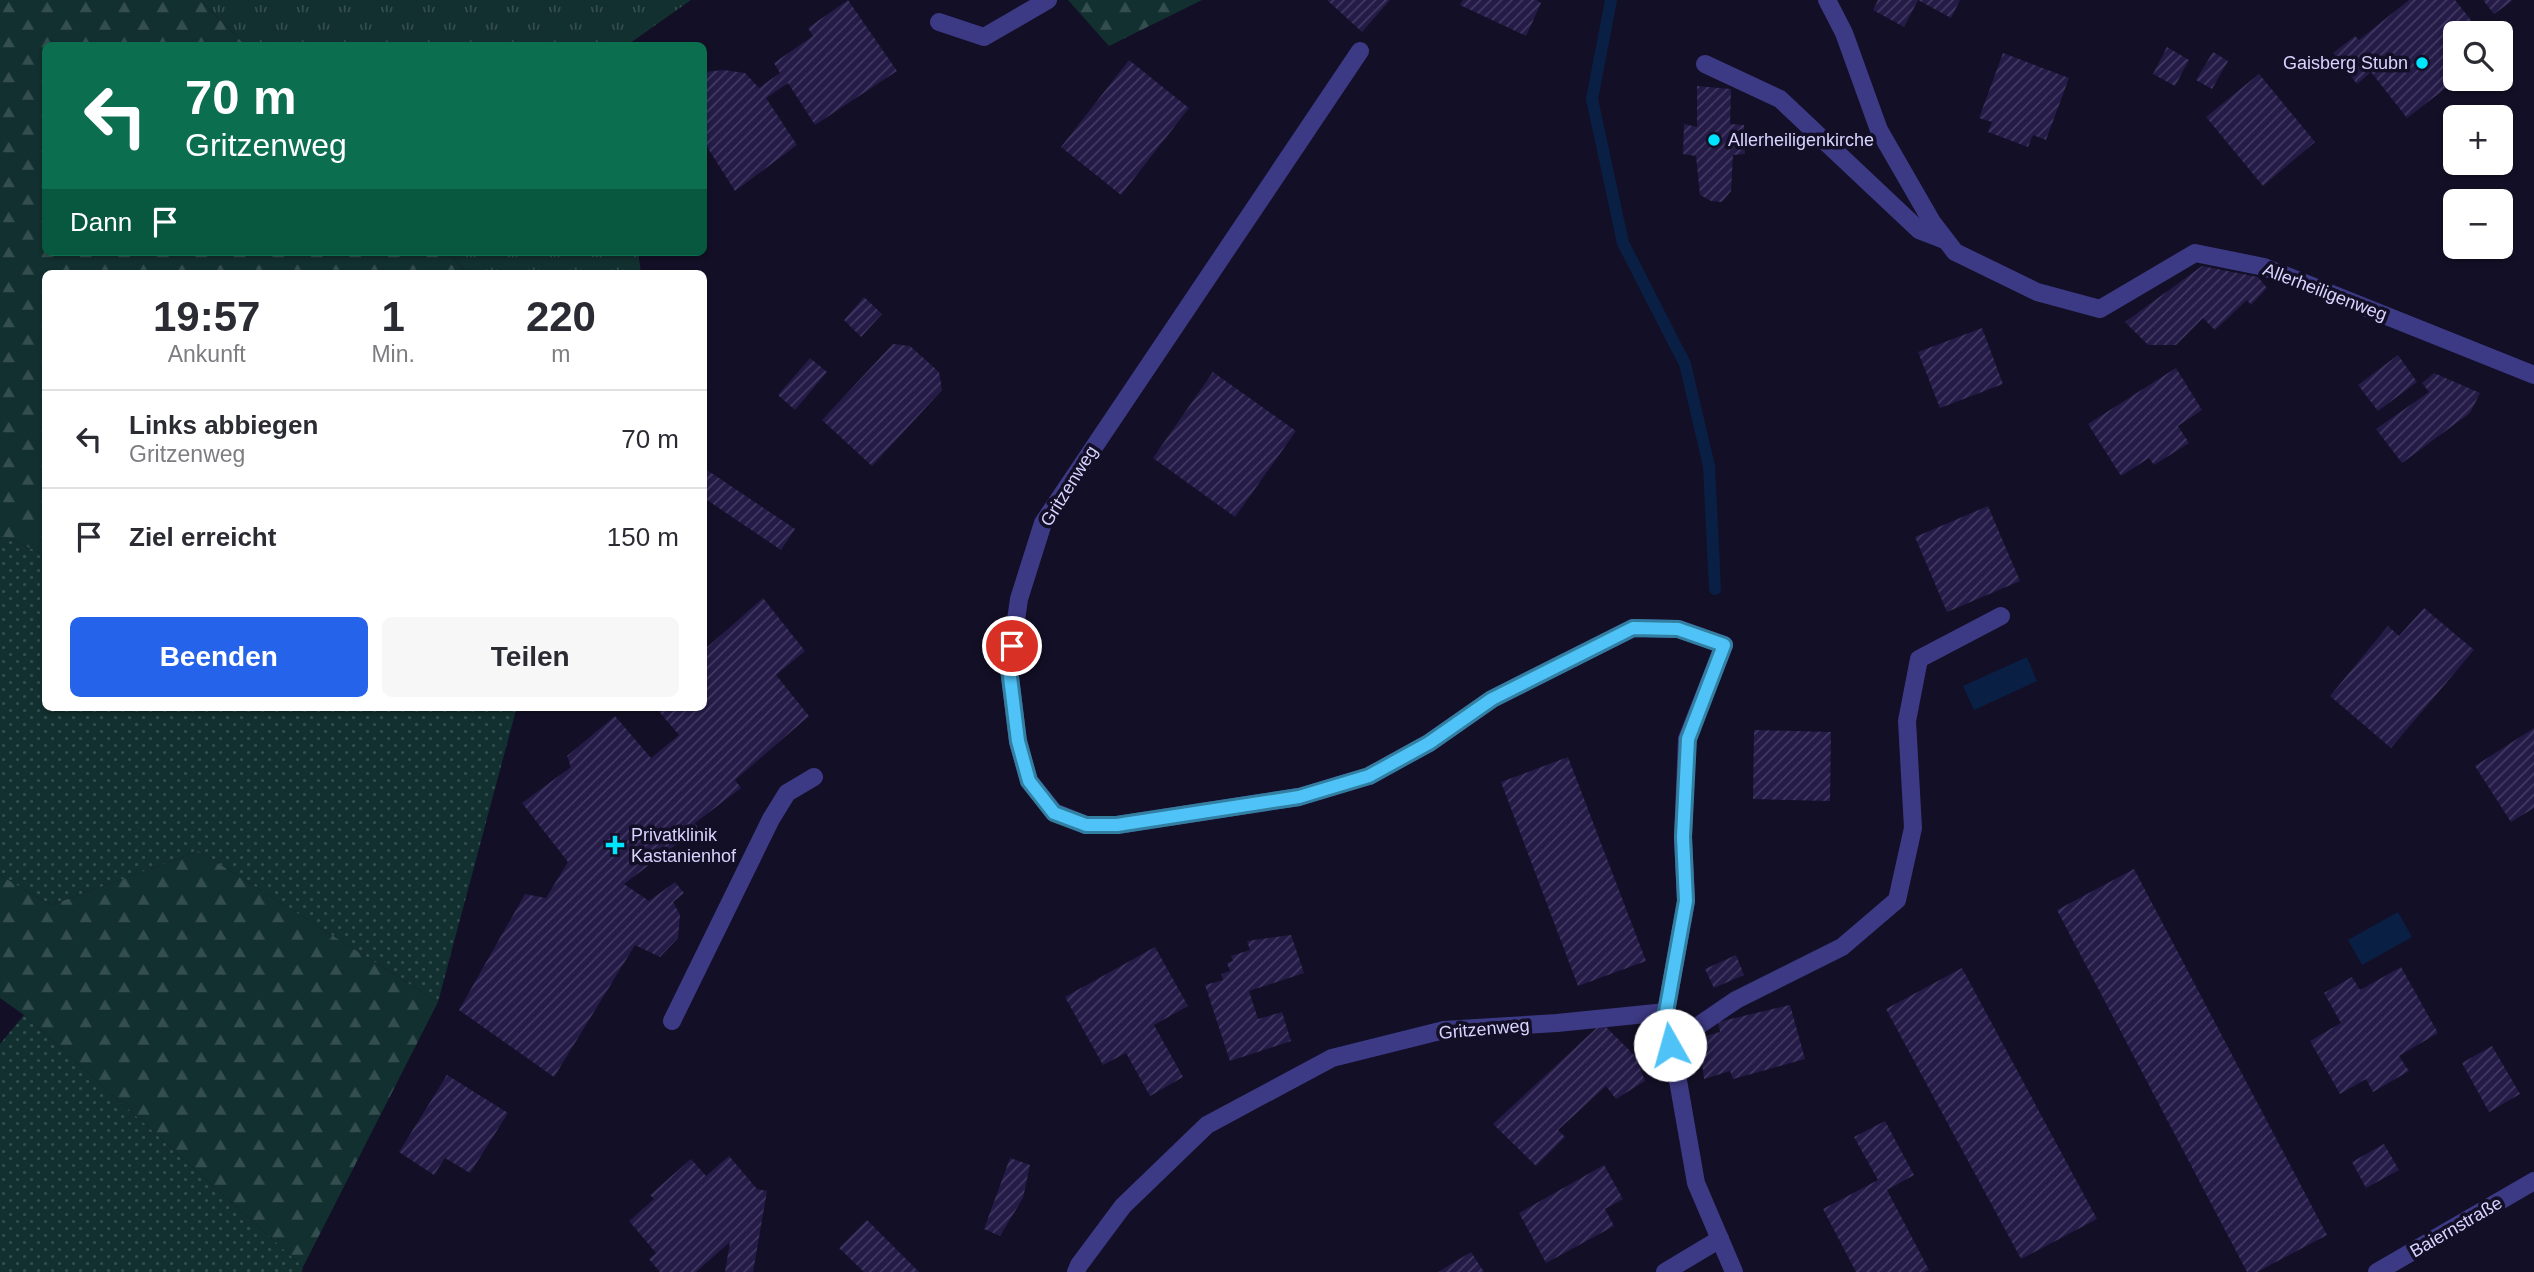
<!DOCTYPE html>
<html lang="de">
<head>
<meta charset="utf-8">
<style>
	body { margin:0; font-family:Helvetica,sans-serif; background:#f7f7f7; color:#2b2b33; height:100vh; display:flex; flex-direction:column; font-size:26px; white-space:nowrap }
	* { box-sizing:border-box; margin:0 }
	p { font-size:23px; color:#7c7c81 }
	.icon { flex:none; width:38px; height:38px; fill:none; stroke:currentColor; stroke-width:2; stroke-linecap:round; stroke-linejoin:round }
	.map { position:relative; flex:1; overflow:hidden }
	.details { position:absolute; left:42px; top:270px; width:665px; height:441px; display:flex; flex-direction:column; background:#fff; border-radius:10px; box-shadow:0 2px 5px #0004 }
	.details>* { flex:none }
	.top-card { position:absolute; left:42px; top:42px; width:665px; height:214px; border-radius:10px; box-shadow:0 2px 5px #0004; background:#0b6e4f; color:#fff; overflow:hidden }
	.controls { position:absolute; left:2443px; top:21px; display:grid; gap:14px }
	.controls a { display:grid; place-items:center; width:70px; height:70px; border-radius:10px; background:#fff; box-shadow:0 2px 5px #0004; font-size:35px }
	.pin { position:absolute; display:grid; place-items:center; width:60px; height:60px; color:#fff; margin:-30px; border:4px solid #fff; border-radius:50%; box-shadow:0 2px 7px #0007 }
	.me { position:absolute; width:77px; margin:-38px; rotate:353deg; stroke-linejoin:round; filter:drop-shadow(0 0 5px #0008) }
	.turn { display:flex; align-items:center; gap:24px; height:147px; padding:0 28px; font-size:32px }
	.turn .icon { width:91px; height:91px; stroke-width:2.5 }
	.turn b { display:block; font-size:49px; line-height:60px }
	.then { display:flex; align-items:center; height:66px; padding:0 28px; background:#0003; gap:14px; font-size:26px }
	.eta { display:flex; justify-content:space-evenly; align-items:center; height:119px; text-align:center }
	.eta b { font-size:42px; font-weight:700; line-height:49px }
	.cta { display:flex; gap:14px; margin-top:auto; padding:14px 28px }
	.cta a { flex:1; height:80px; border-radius:10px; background:#2563eb; color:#fff; font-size:28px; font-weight:700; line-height:80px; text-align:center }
	.cta a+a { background:#f7f7f7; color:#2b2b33 }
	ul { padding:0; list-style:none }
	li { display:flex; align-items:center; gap:21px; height:98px; padding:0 28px; border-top:2px solid #e1e1e2 }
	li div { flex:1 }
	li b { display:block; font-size:26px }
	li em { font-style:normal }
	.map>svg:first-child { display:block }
	.grass { fill:url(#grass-tufts) }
	.forest { fill:url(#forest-firs) }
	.garden { fill:url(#garden-dots) }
	.water { fill:#0a1f44 }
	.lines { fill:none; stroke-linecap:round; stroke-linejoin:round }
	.stream { stroke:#0a1f44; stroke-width:12 }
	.building { fill:url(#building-hatch) }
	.service { stroke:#3d3a85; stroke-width:18 }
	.minor { stroke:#3d3a85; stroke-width:18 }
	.route-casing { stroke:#337fa1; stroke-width:18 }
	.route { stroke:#4fc3f7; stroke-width:12 }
	.poi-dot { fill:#00e5ff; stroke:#130f26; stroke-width:2.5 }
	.labels { text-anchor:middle; stroke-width:7; stroke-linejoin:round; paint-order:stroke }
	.poi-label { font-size:18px; fill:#d9d4ff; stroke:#130f26; text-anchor:start }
	.street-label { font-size:18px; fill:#d9d4ff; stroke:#130f26 }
</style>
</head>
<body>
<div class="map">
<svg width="2534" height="1272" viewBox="0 0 2534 1272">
	<defs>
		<pattern id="grass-tufts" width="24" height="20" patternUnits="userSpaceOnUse" patternTransform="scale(1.75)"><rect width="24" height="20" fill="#12302f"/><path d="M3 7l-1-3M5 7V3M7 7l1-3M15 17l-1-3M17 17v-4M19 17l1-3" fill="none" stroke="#344d4e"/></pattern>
		<pattern id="forest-firs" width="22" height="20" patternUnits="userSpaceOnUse" patternTransform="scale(1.75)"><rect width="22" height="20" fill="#12302f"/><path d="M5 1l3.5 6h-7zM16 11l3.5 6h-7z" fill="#344d4e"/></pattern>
		<pattern id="garden-dots" width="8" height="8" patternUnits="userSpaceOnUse" patternTransform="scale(1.75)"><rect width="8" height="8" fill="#12302f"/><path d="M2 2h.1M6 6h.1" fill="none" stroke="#344d4e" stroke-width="1.8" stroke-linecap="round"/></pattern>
		<pattern id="building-hatch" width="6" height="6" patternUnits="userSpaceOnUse" patternTransform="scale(1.75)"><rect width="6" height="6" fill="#241b47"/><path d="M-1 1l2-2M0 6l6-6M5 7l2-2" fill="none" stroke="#433b63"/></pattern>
	</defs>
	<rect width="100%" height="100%" fill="#130f26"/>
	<g class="grass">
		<path d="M200 0H691L626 46 245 45Z"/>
		<path d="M447 252H638L641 273H468Z"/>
	</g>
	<g class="forest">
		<path d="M0 0H200L245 45 46 46V252H447L468 273H46L45 555 0 535Z"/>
		<path d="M1068 0H1202L1109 46Z"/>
		<path d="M199 851 438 1002 303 1267 24 1015 0 998V875L51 905Z"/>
	</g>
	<g class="garden">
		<path d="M0 535 45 555 46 707H504L516 710 438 1002 199 851 51 905 0 875Z"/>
		<path d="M24 1015 303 1267 302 1272H0V1044Z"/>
	</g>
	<g class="water">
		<path d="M2027 657 2037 681 1974 710 1963 686Z"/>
		<path d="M2398 912 2412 937 2362 965 2348 940Z"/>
	</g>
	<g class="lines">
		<path class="stream" d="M1611 0 1592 99 1623 243 1685 364 1709 466 1715 589"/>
	</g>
	<g class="building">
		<path d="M848 0 897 71 815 125 788 83 766 98 797 145 735 191 704 142V72L724 70 745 73 759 88 780 73 774 63 813 36 808 28Z"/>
		<path d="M1327 0H1390L1362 32Z"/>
		<path d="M1463 0H1536L1541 3 1526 36 1460 5Z"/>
		<path d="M1878 0H1918L1904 27 1873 10Z"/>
		<path d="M1918 0H1960L1951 18Z"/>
		<path d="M2409 0H2455L2481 33H2455V81L2407 118 2371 72 2357 84 2333 53 2355 36 2359 40Z"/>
		<path d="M2483 0H2513L2494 14Z"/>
		<path d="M2167 47 2189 60 2175 86 2153 74Z"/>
		<path d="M2213 52 2228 61 2212 89 2196 80Z"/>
		<path d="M2003 53 2069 78 2046 140 2033 135 2028 147 1988 132 1992 122 1979 118Z"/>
		<path d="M1129 60 1189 108 1121 195 1061 147Z"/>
		<path d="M2259 74 2315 142 2263 186 2206 117Z"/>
		<path d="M1697 86 1731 89 1730 124 1744 125 1745 154 1733 155 1731 191 1722 202 1711 201 1700 195 1696 156 1683 154 1684 124 1697 127Z"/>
		<path d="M2202 266 2258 277 2267 288 2251 305 2247 300 2215 330 2203 318 2176 345H2148L2125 322Z"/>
		<path d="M864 297 882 314 861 337 844 320Z"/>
		<path d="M1982 328 2003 384 1940 408 1918 352Z"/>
		<path d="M893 344 910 346 939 372 942 390 872 466 822 420Z"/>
		<path d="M2398 355 2417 382 2378 411 2358 385Z"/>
		<path d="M810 358 827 372 795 410 778 395Z"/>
		<path d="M2176 368 2202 410 2178 426 2189 443 2154 465 2149 458 2121 476 2088 424Z"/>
		<path d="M1213 372 1296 431 1235 517 1153 458Z"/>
		<path d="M2434 373 2480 393 2470 413 2402 463 2376 429 2429 392 2422 383Z"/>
		<path d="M704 468 795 529 781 550 704 498Z"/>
		<path d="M1988 506 2020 581 1947 612 1915 537Z"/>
		<path d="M763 598 805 651 776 675 809 716 735 780 741 788 695 823 698 828 624 884 649 901 675 882 684 893 673 902 680 915 678 938 660 957 635 945 554 1077 459 1010 525 894 546 898 568 862 522 803 571 767 567 756 615 716 651 758 679 735 655 707H704V650Z"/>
		<path d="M2424 608 2474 650 2391 748 2330 696 2388 626 2399 636Z"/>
		<path d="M2534 728V808L2511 822 2475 766Z"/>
		<path d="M1754 730 1831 732 1830 801 1753 799Z"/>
		<path d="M1568 757 1646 961 1578 986 1501 782Z"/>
		<path d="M2134 869 2327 1235 2257 1272H2247L2057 910Z"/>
		<path d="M1291 935 1304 973 1249 991 1258 1019 1282 1012 1291 1041 1230 1061 1205 985 1223 980 1221 974 1230 971 1227 963 1233 961 1231 956 1250 950 1247 941Z"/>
		<path d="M1155 947 1188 1006 1154 1025 1183 1077 1150 1096 1126 1053 1103 1065 1065 997Z"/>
		<path d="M1736 955 1744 975 1714 988 1705 969Z"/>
		<path d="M2401 967 2438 1033 2399 1056 2409 1071 2373 1092 2366 1079 2340 1094 2310 1041 2341 1023 2324 993 2352 977 2360 990Z"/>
		<path d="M1962 968 2097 1219 2021 1259 1886 1009Z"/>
		<path d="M1790 1005 1805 1059 1733 1079 1730 1071 1704 1079 1699 1038 1720 1032 1718 1022Z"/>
		<path d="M1602 1023 1636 1057 1645 1081 1616 1099 1606 1086 1558 1130 1565 1137 1536 1166 1493 1124Z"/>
		<path d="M2492 1046 2520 1094 2489 1112 2462 1063Z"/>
		<path d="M447 1075 508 1113 470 1173 445 1158 434 1175 399 1152Z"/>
		<path d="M1885 1121 1914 1175 1887 1190 1929 1270 1925 1272H1856L1823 1209 1878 1180 1854 1137Z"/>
		<path d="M2384 1144 2399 1170 2366 1188 2352 1162Z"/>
		<path d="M729 1156 757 1189 767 1191 753 1272H725L730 1242 696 1272H660L649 1259 656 1253 629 1221 654 1199 650 1195 691 1159 706 1176Z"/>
		<path d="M1010 1158 1030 1165 1023 1198 1000 1236 984 1229Z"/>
		<path d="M1604 1165 1623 1199 1605 1209 1614 1226 1546 1263 1519 1213Z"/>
		<path d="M867 1220 919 1272H864L839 1248Z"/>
		<path d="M1471 1252 1484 1272H1438Z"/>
	</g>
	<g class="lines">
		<g class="service">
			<path d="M939 22 984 37 1048 0"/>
			<path d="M1360 51 1043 523 1019 599 1009 669 1018 742 1029 781 1054 812 1086 825H1117L1299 797 1369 776 1429 743 1492 699 1633 628 1679 629 1724 645"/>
			<path d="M1705 64 1780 99 1919 230 1945 240"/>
			<path d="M672 1021 771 819 787 793 814 777"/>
			<path d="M1670 1045 1736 1000 1842 947 1897 900 1913 828 1907 721 1919 659 2001 616"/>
			<path d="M1665 1272 1720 1239"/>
		</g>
		<g class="minor">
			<path d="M1827 0 1844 33 1879 130 1932 222 1955 252 2037 292 2100 309 2195 253 2264 267 2534 375"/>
			<path d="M1724 645 1687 739 1683 837 1686 901 1666 1012 1696 1183 1734 1272"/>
			<path d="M1076 1272 1079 1265 1123 1206 1207 1125 1332 1058 1444 1030 1557 1023 1666 1012"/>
			<path d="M2377 1272 2534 1181"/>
		</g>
	</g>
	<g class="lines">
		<g class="route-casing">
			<path id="route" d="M1012 646 1009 669 1018 741 1029 781 1054 813 1086 825H1117L1299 797 1369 776 1429 743 1492 699 1633 628 1678 629 1724 645 1688 739 1683 837 1686 901 1666 1012 1670 1045"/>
		</g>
		<use href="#route" class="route"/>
	</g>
	<g class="poi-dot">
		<circle cx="2422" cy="63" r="7"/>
		<circle cx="1714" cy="140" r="7"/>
		<path d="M611.5 834.5h7v7h7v7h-7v7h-7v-7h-7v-7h7z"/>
	</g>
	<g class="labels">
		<g class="poi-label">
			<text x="2408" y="69" text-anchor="end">Gaisberg Stubn</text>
			<text x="1728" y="146">Allerheiligenkirche</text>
			<text x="631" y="841">Privatklinik<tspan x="631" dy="21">Kastanienhof</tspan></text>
		</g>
		<g class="street-label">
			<text transform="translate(2325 292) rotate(21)" y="6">Allerheiligenweg</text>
			<text transform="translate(1069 486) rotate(-58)" y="6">Gritzenweg</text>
			<text transform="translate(1484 1029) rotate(-5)" y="6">Gritzenweg</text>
			<text transform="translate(2456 1227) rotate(-30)" y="6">Baiernstraße</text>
		</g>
	</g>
</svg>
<div class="controls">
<a><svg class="icon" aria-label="search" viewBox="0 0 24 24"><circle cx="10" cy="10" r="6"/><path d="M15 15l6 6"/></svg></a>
<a>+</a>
<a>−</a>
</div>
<div class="pin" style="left:1012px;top:646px;background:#d93025"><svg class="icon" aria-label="arrive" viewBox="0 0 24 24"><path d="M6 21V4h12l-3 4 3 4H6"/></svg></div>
<svg class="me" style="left:1670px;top:1045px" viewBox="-20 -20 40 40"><circle r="19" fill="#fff"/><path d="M0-13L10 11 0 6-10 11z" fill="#4fc3f7"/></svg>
<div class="top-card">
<div class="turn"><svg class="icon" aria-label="left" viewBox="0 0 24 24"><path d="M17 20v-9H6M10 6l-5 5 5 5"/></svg><div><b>70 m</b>Gritzenweg</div></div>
<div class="then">Dann<svg class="icon" aria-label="arrive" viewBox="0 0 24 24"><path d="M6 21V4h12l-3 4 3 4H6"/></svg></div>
</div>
<section class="details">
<div class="eta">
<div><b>19:57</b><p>Ankunft</p></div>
<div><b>1</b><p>Min.</p></div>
<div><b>220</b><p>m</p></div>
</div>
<ul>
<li><svg class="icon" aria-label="left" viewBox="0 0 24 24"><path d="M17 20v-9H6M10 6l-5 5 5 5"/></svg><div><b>Links abbiegen</b><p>Gritzenweg</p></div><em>70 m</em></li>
<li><svg class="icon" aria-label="arrive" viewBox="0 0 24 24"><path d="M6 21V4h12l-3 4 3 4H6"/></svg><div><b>Ziel erreicht</b></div><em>150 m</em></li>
</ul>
<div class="cta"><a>Beenden</a><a>Teilen</a></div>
</section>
</div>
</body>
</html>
